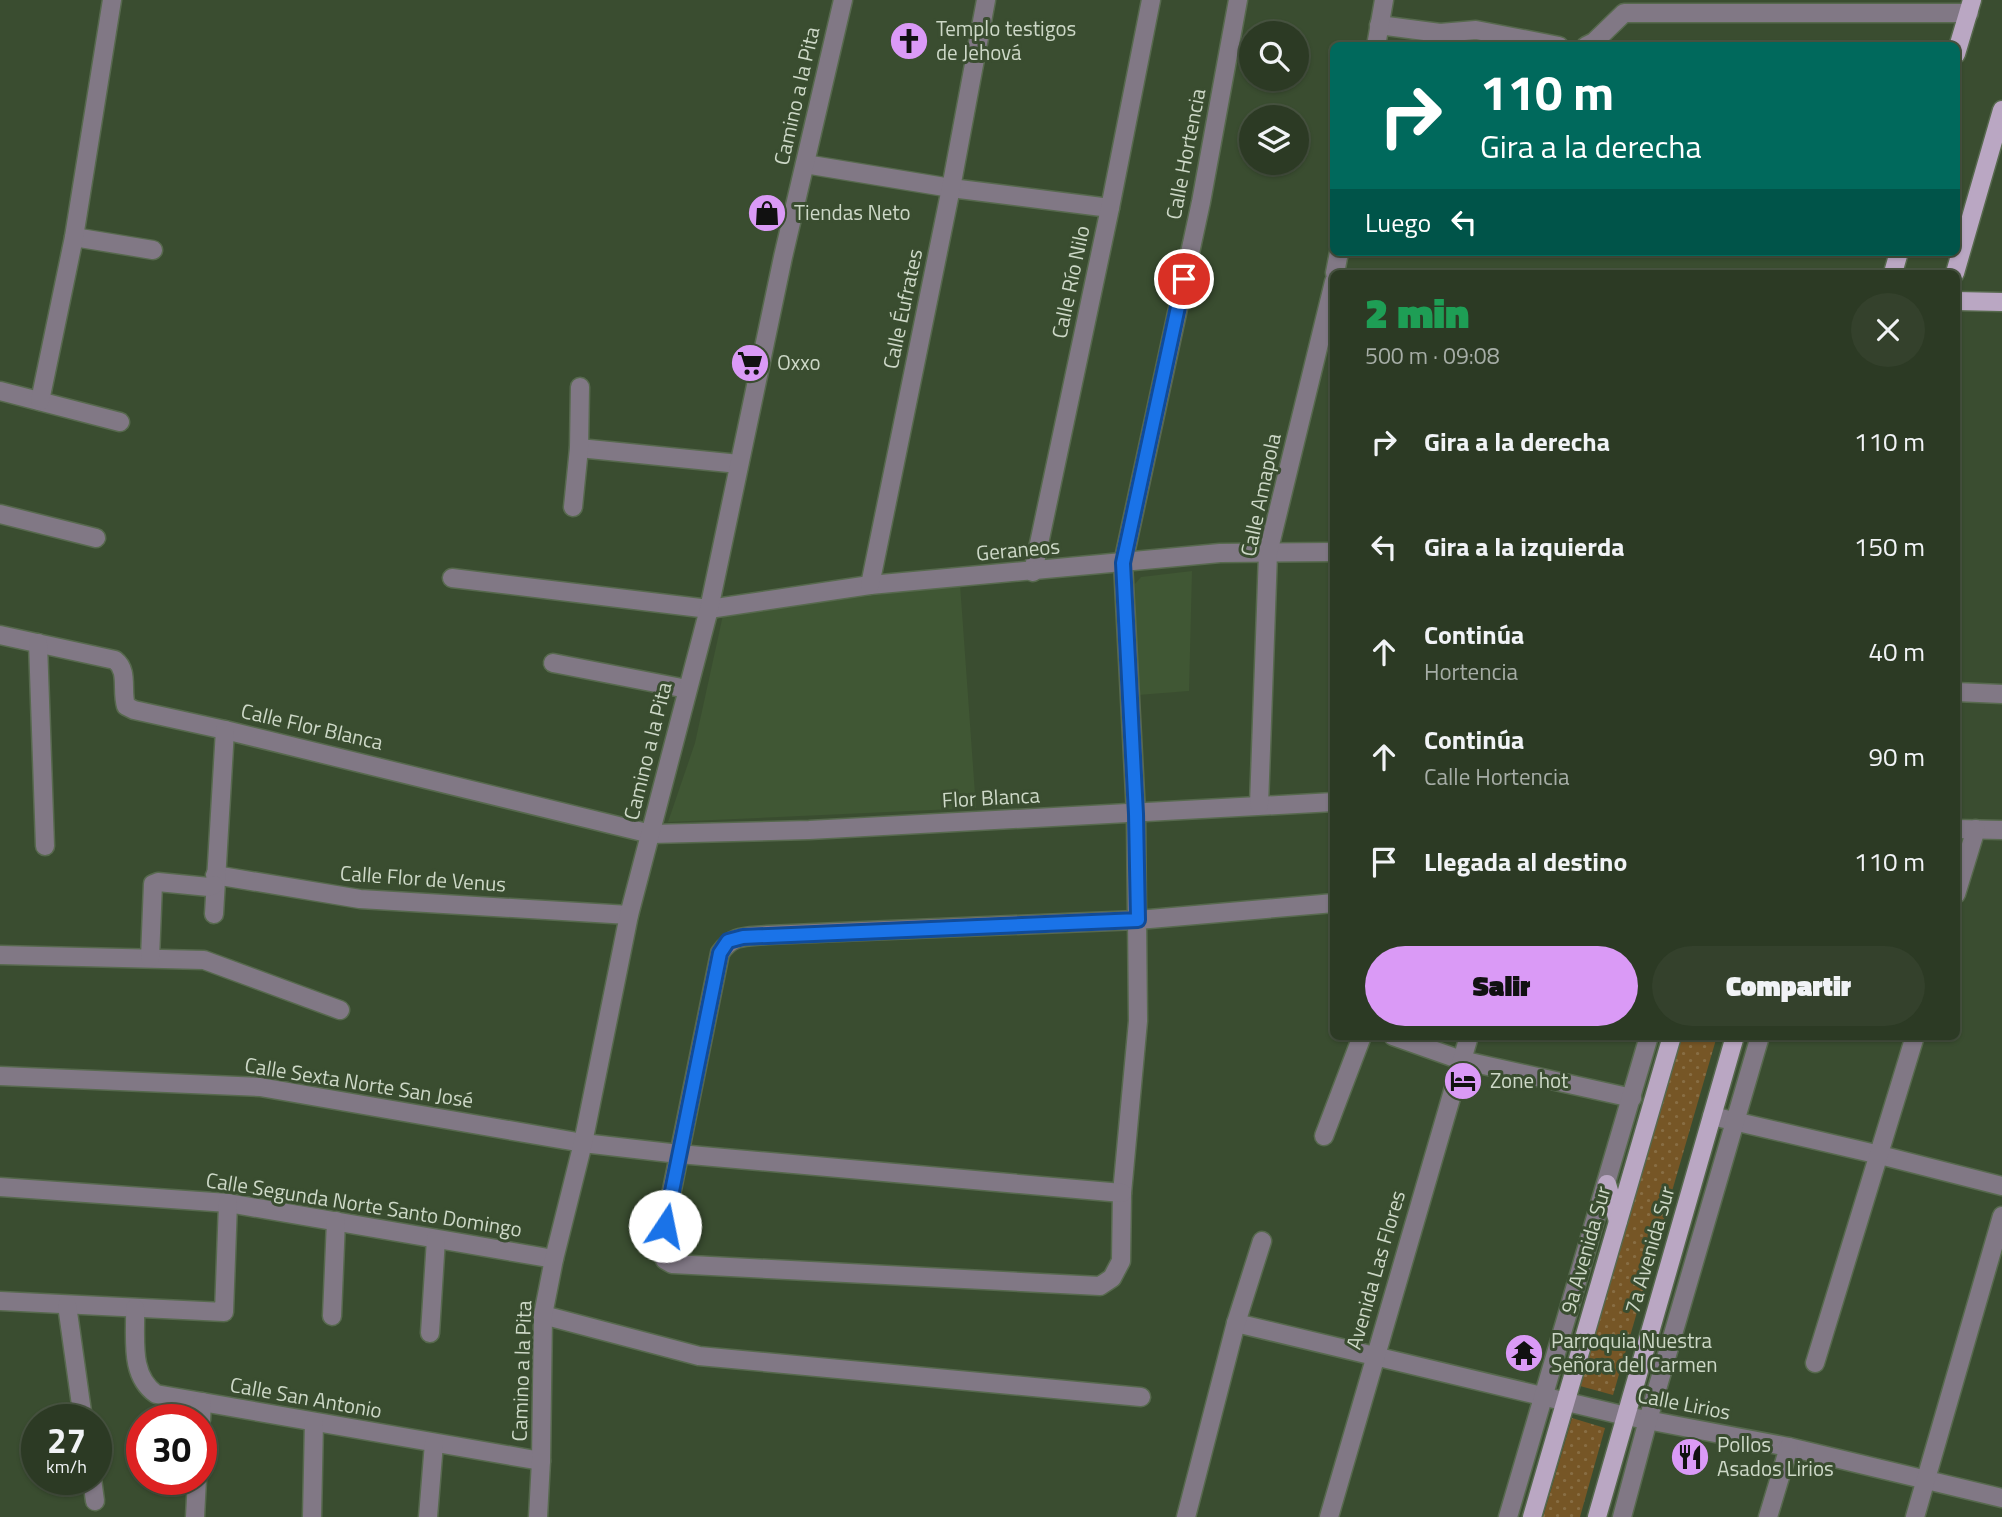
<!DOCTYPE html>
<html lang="es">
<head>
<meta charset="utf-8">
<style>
	body { margin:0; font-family:"Titillium Web",sans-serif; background:#34412c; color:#f1f3f6; height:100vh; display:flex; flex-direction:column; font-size:26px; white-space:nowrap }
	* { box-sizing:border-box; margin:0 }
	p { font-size:23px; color:#a6ada6 }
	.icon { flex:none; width:38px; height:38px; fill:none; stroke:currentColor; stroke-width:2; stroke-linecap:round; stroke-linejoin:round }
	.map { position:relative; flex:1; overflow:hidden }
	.side { position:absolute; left:1330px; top:270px; width:630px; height:770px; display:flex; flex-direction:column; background:#2c3a24; border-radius:10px; box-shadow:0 2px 5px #0004,0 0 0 2px #485441 }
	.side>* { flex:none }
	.banner { position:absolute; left:1330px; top:42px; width:630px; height:214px; border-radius:10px; box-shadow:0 2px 5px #0004,0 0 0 2px #485441; background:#00695c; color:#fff; overflow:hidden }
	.controls { position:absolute; left:1239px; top:21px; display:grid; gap:14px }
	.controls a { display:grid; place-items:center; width:70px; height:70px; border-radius:50%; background:#2c3a24; box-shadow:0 2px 5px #0004,0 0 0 2px #485441; font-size:35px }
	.speed { position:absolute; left:21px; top:1404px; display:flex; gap:14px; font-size:35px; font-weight:700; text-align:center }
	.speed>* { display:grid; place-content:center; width:91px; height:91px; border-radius:50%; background:#2c3a24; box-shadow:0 2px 5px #0004,0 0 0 2px #485441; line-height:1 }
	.speed small { font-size:18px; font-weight:400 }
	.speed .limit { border:10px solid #d22; background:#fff; color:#111 }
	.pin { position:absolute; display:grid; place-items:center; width:60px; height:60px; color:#fff; margin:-30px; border:4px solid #fff; border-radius:50%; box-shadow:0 2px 7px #0007 }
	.me { position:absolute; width:77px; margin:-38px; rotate:11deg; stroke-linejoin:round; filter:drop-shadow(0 0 5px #0008) }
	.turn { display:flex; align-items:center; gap:24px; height:147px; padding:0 35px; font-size:32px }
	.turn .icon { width:91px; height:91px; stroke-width:2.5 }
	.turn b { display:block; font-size:49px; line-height:60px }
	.then { display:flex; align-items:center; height:66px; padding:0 35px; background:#0003; gap:14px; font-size:26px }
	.round { display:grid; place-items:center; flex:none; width:74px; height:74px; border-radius:37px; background:#34412c }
	.headline { display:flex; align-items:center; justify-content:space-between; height:119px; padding:0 35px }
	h1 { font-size:42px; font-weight:800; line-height:52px; color:#1e9e55 }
	.button { display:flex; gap:14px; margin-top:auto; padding:14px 35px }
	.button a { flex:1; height:80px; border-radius:42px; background:#da9af6; color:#111; font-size:28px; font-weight:800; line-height:80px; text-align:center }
	.button a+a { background:#34412c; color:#f1f3f6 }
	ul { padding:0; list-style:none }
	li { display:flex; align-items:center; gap:21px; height:105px; padding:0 35px }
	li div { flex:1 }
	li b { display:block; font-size:26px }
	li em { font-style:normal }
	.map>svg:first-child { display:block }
	.built { fill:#405734 }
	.green { fill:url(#green-dots) }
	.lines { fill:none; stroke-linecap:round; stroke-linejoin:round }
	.minor-casing { stroke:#57694e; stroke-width:21 }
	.major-casing { stroke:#57694e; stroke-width:21 }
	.minor { stroke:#817885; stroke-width:18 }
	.major { stroke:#baa7c3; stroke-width:18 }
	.route-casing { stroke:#114b97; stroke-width:18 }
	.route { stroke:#1a73e8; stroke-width:12 }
	.labels { text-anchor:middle; stroke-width:6; stroke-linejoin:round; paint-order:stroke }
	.poi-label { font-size:21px; fill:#cdd8c7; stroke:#3a4d30; text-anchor:start }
	.street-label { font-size:21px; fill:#cdd8c7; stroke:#3a4d30 }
</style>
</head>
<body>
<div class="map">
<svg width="2002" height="1517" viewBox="0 0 2002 1517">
	<defs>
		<pattern id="green-dots" width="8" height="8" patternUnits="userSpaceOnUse" patternTransform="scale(1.75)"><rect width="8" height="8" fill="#765626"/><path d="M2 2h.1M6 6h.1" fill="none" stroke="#886e44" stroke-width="1.8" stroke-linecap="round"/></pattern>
	</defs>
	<rect width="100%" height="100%" fill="#3a4d30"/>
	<g class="built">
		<path d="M1192 571 1189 691 1138 695 1135 584 1141 577Z"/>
		<path d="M960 584 976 808 668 822 695 743 723 615Z"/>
	</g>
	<g class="green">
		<path d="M1681 1036H1717L1613 1395 1580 1386Z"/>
		<path d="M1572 1418 1605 1428 1580 1517H1543Z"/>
	</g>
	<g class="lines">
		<g class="minor-casing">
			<g id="minor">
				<path d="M1238 0 1201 202 1123 563 1136 814 1138 1021 1122 1193 1121 1261 1112 1278 1100 1286 672 1264 665 1260 660 1249 720 953C733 934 746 937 767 935L1138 920 1334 903"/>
				<path d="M1379 25 1440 33 1476 30 1559 46"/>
				<path d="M1376 46 1384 0"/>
				<path d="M1586 46 1594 42 1624 13H1969"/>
				<path d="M805 164 951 188 1110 208"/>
				<path d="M74 237 153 250"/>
				<path d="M1335 273 1339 252"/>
				<path d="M0 391 120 422"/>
				<path d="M40 401 74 237 112 0"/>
				<path d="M579 448 739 464"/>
				<path d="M573 507 579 448 580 387"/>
				<path d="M0 514 96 538"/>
				<path d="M1033 572 1110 208 1151 0"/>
				<path d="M452 578 709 609 870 585 1166 558 1220 553 1334 552"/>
				<path d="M870 585 951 188 986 0"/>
				<path d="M0 635 115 660C129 671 121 690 126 706L134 710 225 730 651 834 809 830 1334 802"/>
				<path d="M38 643 45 846"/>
				<path d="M553 663 687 689"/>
				<path d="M1956 692 2002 694"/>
				<path d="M1259 805 1268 553 1334 282"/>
				<path d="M1956 829 2002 830"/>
				<path d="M215 875 360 899 629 915"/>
				<path d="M1956 894 1976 829"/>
				<path d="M214 914 225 730"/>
				<path d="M0 955 204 960 340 1010"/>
				<path d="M150 958 153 884 158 882 209 887 214 885"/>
				<path d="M1393 1036 1461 1060 1632 1098"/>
				<path d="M0 1076 260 1087 583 1143 679 1154 1122 1193"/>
				<path d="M1712 1116 1880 1155 2002 1186"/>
				<path d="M1324 1136 1362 1036"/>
				<path d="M0 1187 228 1203 554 1259"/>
				<path d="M0 1301 224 1312 228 1203"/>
				<path d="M67 1305 83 1419"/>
				<path d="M135 1308C136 1338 129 1375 156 1394L541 1461"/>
				<path d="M543 1315 699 1356 1141 1397"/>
				<path d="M332 1316 336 1221"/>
				<path d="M1236 1323 1626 1416 1789 1447 2002 1498"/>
				<path d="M430 1333 436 1239"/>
				<path d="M1815 1363 1915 1036"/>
				<path d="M201 1420 202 1402"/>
				<path d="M92 1479 95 1501"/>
				<path d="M195 1517 197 1479"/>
				<path d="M312 1517 314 1422"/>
				<path d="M428 1517 434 1443"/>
				<path d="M538 1517 541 1461 543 1315 554 1259 583 1143 629 915 709 609 783 257 843 0"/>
				<path d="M1186 1517 1236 1323 1262 1241"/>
				<path d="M1329 1517 1469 1036"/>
				<path d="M1508 1517 1649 1036"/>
				<path d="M1622 1517 1648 1420 1760 1036"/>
				<path d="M1768 1517 1789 1447"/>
				<path d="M1915 1517 2002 1216"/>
			</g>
		</g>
		<g class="major-casing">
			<g id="major">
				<path d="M1956 54 1972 0"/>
				<path d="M1893 273 1899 252"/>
				<path d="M1955 273 2002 110"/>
				<path d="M1956 301 2002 302"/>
				<path d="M1607 1184 1618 1221"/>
				<path d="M1532 1517 1672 1036"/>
				<path d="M1597 1517 1735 1036"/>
			</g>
		</g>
		<use href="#minor" class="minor"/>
		<use href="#major" class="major"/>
	</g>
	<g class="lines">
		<g class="route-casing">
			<path id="route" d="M665 1226 720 953 728 941 743 937 1138 920 1136 814 1123 563 1184 279"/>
		</g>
		<use href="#route" class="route"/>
	</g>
	<defs>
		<g id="church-disc" transform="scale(2.0125)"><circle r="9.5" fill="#da9af6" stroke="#3a4d30"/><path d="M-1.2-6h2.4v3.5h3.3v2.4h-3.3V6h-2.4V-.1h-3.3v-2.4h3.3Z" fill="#111"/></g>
		<g id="shop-disc" transform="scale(2.0125)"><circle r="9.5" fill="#da9af6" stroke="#3a4d30"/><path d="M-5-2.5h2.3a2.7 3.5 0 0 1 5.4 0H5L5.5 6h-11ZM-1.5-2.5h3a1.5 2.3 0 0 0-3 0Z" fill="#111"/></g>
		<g id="supermarket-disc" transform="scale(2.0125)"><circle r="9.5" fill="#da9af6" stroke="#3a4d30"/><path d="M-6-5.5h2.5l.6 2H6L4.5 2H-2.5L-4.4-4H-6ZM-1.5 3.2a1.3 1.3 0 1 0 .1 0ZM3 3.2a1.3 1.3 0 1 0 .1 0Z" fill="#111"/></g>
		<g id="hotel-disc" transform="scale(2.0125)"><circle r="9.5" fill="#da9af6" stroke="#3a4d30"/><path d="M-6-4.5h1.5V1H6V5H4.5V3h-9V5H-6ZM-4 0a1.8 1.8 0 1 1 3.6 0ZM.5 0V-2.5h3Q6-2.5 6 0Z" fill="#111"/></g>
		<g id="temple-disc" transform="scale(2.0125)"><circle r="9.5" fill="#da9af6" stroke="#3a4d30"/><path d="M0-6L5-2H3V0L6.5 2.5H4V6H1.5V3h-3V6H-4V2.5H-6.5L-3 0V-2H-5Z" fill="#111"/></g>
		<g id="restaurant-disc" transform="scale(2.0125)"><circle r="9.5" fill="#da9af6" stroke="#3a4d30"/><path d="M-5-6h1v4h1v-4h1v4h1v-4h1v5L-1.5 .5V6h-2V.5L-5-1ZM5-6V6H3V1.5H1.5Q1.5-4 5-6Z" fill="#111"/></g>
	</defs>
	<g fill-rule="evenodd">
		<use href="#church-disc" x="909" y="41"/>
		<use href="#shop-disc" x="767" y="213"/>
		<use href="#supermarket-disc" x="750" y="363"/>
		<use href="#hotel-disc" x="1463" y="1081"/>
		<use href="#temple-disc" x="1524" y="1353"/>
		<use href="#restaurant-disc" x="1690" y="1457"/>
	</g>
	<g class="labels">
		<g class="poi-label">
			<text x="936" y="36">Templo testigos<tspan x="936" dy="24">de Jehová</tspan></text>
			<text x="794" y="220">Tiendas Neto</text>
			<text x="777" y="370">Oxxo</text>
			<text x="1490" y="1088">Zone hot</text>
			<text x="1551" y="1348">Parroquia Nuestra<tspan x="1551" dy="24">Señora del Carmen</tspan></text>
			<text x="1717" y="1452">Pollos<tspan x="1717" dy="24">Asados Lirios</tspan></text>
		</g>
		<g class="street-label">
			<text transform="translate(797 96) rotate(-77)" y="7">Camino a la Pita</text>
			<text transform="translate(1186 154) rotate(-79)" y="7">Calle Hortencia</text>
			<text transform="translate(1071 282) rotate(-78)" y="7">Calle Río Nilo</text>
			<text transform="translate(903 309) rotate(-78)" y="7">Calle Éufrates</text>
			<text transform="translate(1261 495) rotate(-78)" y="7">Calle Amapola</text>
			<text transform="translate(1018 550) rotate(-5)" y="7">Geraneos</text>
			<text transform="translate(312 727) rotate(13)" y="7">Calle Flor Blanca</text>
			<text transform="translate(648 751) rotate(-76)" y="7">Camino a la Pita</text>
			<text transform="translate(991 798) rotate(-3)" y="7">Flor Blanca</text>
			<text transform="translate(423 879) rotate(4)" y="7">Calle Flor de Venus</text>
			<text transform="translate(359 1083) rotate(9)" y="7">Calle Sexta Norte San José</text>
			<text transform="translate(364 1205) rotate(9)" y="7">Calle Segunda Norte Santo Domingo</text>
			<text transform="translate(1586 1250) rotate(-74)" y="7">9a Avenida Sur</text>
			<text transform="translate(1650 1250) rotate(-74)" y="7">7a Avenida Sur</text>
			<text transform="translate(1376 1270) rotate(-74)" y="7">Avenida Las Flores</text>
			<text transform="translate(522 1371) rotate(-88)" y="7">Camino a la Pita</text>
			<text transform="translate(306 1398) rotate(10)" y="7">Calle San Antonio</text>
			<text transform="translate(1684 1404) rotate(11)" y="7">Calle Lirios</text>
		</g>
	</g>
</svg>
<div class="controls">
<a><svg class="icon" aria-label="search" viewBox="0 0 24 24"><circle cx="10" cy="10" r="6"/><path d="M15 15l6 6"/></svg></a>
<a><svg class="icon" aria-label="layers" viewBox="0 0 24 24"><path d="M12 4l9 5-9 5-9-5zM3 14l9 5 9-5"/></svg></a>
</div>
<div class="speed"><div>27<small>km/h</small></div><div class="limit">30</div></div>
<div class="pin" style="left:1184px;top:279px;background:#d93025"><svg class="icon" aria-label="arrive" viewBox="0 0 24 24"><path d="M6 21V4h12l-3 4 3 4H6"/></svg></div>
<svg class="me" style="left:665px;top:1226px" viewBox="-20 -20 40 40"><circle r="19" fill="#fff"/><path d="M0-13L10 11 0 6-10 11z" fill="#1a73e8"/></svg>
<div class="banner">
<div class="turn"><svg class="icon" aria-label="right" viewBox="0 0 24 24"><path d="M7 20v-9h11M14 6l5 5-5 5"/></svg><div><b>110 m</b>Gira a la derecha</div></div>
<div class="then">Luego<svg class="icon" aria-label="left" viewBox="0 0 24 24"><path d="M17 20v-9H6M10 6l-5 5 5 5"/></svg></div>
</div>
<section class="side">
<div class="headline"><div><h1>2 min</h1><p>500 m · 09:08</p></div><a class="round"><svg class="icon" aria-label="close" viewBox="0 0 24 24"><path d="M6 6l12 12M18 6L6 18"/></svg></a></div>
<ul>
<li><svg class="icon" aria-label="right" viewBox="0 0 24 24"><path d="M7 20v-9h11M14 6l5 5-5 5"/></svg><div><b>Gira a la derecha</b></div><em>110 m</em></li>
<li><svg class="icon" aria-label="left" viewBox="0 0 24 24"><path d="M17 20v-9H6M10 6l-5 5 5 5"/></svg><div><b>Gira a la izquierda</b></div><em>150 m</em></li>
<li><svg class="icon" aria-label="ahead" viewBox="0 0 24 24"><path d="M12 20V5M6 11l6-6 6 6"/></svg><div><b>Continúa</b><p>Hortencia</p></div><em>40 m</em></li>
<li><svg class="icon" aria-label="ahead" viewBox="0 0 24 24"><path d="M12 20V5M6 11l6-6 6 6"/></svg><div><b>Continúa</b><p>Calle Hortencia</p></div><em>90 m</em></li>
<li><svg class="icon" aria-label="arrive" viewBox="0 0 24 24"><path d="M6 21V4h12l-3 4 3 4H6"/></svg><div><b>Llegada al destino</b></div><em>110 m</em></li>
</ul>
<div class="button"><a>Salir</a><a>Compartir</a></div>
</section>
</div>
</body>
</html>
